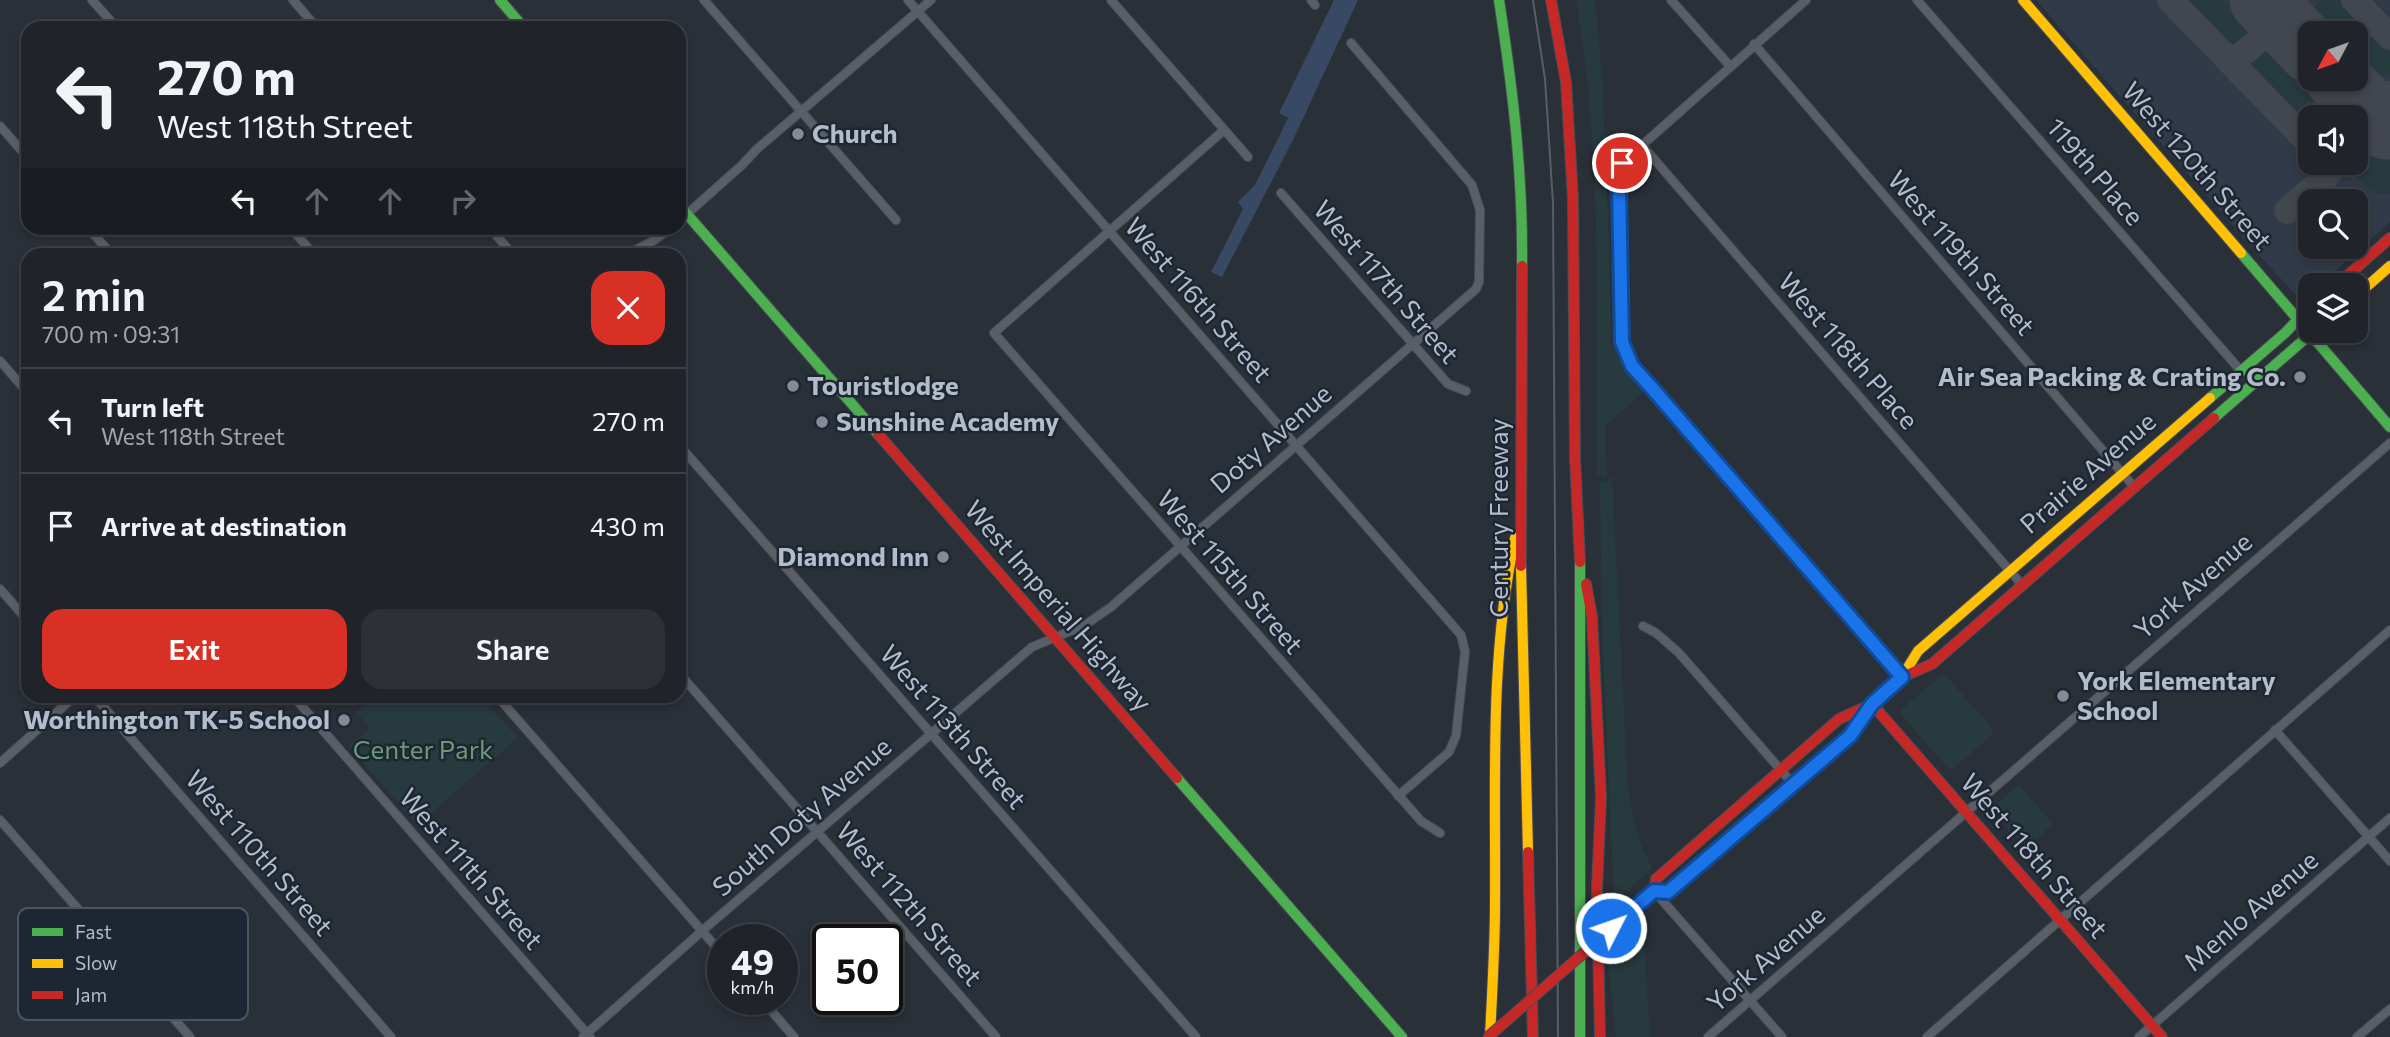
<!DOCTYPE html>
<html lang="en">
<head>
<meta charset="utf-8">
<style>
	body { margin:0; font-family:Commissioner,sans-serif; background:#2d3036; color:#f1f3f6; height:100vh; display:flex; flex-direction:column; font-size:26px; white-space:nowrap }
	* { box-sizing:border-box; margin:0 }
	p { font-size:23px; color:#a2a4a8 }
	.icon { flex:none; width:38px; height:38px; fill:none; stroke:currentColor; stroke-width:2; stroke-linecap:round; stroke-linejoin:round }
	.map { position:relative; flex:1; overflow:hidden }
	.drawer { position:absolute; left:21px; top:248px; width:665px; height:455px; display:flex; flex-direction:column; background:#20242a; border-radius:21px; box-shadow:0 4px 10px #0003,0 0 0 2px #3d4147 }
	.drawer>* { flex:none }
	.guide { position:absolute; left:21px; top:21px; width:665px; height:214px; border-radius:21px; box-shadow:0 4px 10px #0003,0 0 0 2px #3d4147; background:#20242a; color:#f1f3f6; overflow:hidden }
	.needle { width:46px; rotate:229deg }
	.tools { position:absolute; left:2298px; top:21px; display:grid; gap:14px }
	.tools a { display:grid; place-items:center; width:70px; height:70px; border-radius:14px; background:#20242a; box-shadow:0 4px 10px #0003,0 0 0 2px #3d4147; font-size:35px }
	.speed { position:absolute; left:707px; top:924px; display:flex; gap:14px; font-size:35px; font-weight:700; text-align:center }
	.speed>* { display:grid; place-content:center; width:91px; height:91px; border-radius:50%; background:#20242a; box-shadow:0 4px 10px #0003,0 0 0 2px #3d4147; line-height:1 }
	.speed small { font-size:18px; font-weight:400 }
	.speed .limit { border:4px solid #111; border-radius:10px; background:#fff; color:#111 }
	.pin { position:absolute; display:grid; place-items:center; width:60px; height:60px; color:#fff; margin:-30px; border:4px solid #fff; border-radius:50%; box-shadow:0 2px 7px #0007 }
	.me { position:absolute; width:77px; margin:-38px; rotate:49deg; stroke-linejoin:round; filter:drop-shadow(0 0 5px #0008) }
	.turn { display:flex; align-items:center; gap:24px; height:147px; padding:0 21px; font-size:32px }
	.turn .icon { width:91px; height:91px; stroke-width:2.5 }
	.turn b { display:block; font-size:49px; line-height:60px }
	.lanes { display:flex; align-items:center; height:66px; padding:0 21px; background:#0003; justify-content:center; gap:35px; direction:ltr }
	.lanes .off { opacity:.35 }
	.round { display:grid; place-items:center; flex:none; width:74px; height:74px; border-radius:21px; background:#2d3036 }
	.headline { display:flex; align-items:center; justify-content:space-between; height:119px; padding:0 21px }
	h1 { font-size:42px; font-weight:600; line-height:52px }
	.cta { display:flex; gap:14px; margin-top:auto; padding:14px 21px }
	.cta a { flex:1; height:80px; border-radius:21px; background:#d93025; color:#fff; font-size:28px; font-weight:600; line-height:80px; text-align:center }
	.cta a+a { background:#2d3036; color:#f1f3f6 }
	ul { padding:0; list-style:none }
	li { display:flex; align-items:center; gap:21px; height:105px; padding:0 21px; border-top:2px solid #3d4147 }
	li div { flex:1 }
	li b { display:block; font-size:26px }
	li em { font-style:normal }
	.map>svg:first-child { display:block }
	.airport { fill:#313a48; fill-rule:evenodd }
	.green { fill:#273a3e }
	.water { fill:#384963 }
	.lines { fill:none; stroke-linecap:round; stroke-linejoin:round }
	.taxiway { stroke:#42464e; stroke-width:26 }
	.runway { stroke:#42464e; stroke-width:65 }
	.street-casing { stroke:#484c53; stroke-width:10 }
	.fast-casing { stroke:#484c53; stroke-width:12 }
	.slow-casing { stroke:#484c53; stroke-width:12 }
	.jam-casing { stroke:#484c53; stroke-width:12 }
	.street { stroke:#5a5e66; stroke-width:8 }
	.fast { stroke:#4caf50; stroke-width:10 }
	.slow { stroke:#ffc107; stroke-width:10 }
	.jam { stroke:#c62828; stroke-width:10 }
	.tram { stroke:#595d64; stroke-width:2 }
	.jam-bridge-casing { stroke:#484c53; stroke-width:12; stroke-linecap:butt }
	.jam-bridge { stroke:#c62828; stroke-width:10 }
	.route-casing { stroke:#114b97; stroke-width:18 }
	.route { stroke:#1a73e8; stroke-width:12 }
	.poi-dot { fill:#848b96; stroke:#1d2633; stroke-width:2.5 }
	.labels { text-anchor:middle; stroke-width:5; stroke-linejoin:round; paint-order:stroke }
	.poi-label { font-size:26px; font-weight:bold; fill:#b4bcc9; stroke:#1d2633; text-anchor:start }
	.street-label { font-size:26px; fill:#b4bcc9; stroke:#1d2633 }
	.park-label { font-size:26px; fill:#6b9a76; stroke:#1d2633 }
	.key { fill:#1d2633; stroke:#4a5360; stroke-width:2 }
	.key-label { font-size:19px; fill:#b4bcc9 }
</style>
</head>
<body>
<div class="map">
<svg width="2390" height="1037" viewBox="0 0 2390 1037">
	<rect width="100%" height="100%" fill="#2a3038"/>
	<path class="airport" d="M2036 0H2390V222L2320 285H2310V294L2307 297 2297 296 2256 252ZM2310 33H2356V79H2310ZM2310 117H2356V163H2310ZM2310 201H2356V247H2310Z"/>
	<g class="green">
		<path d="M1576 0H1595L1596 10 1602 75 1609 242 1611 345 1647 389 1605 426 1607 475 1605 477 1597 475C1595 317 1604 157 1576 0Z"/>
		<path d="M2189 0H2224L2246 23 2251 19 2254 25 2251 33 2239 44H2228L2223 38 2225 36Z"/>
		<path d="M2321 0H2340L2390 51V73C2379 79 2369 77 2360 70L2364 65 2356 56V33H2333L2318 18 2314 21 2312 20 2311 10Z"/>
		<path d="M2270 43 2277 47 2274 51 2338 117H2310V124L2259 72 2256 74 2250 65C2251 55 2260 45 2270 43Z"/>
		<path d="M2361 138 2368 139 2390 162V194C2369 196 2357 178 2344 164L2356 163V141Z"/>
		<path d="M1612 476 1627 775C1630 808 1635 839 1653 868L1614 902 1602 630 1600 482H1606Z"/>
		<path d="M1940 676 1947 677 1993 729 1992 735 1953 769 1948 768 1901 715 1902 709Z"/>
		<path d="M374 697H482L518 738 417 825 349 746 370 728 356 712Z"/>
		<path d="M2019 785 2053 824 2030 845 2023 844 1991 809Z"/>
		<path d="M1637 936 1644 937 1650 1037H1616L1608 962Z"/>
	</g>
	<path class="water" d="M1334 0H1358L1293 140 1222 277 1211 272 1243 209 1238 202 1255 185 1288 118 1279 113Z"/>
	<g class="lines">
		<g class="taxiway">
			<path d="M2170 0 2310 144"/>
			<path d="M2265 0 2277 4 2295 0"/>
			<path d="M2354 0 2390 37"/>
			<path d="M2222 53 2227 57 2236 58C2258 44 2278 26 2261 0"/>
			<path d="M2356 130 2363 114 2360 105 2349 89C2363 98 2374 101 2390 94"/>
			<path d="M2287 211 2328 175 2331 169V163"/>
		</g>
		<g class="runway">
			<path d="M2262 0 2310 50"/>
			<path d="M2338 79 2386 127"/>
		</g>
		<g class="street-casing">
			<g id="street">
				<path d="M92 0 117 28"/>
				<path d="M293 0 317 28"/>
				<path d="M704 0 896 220"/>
				<path d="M908 0 1461 635 1465 652 1456 736 1449 752 1398 796"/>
				<path d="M1111 0 1248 157"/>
				<path d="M1311 0 1315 5"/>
				<path d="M1671 0 1730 66"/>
				<path d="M1806 0 1622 163 1619 187 1622 342 1632 366 1902 677"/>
				<path d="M1917 0 2241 371"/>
				<path d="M1754 44 2135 488"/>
				<path d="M0 126 28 158"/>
				<path d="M1224 130 994 333 1421 821 1440 833"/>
				<path d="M1641 144 2023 586"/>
				<path d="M1281 193 1448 384 1466 391"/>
				<path d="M679 221 741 166 757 149 931 0"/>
				<path d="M88 228 113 256"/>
				<path d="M291 228 315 256"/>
				<path d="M490 228 514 256"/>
				<path d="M624 256 653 241 671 228"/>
				<path d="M0 361 28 393"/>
				<path d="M679 445 1196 1037"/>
				<path d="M0 589 28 621"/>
				<path d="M1643 626 1656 633 1679 653 1793 784"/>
				<path d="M679 673 996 1037"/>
				<path d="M94 696 391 1037"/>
				<path d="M293 696 590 1037"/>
				<path d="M497 696 723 955"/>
				<path d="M2275 730 2390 861"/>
				<path d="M0 763 75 696"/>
				<path d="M0 820 190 1037"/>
				<path d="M1654 891 1782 1037"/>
				<path d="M761 999 794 1037"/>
				<path d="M583 1037 702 931 1032 647 1085 625 1111 607 1476 289 1479 282 1480 210 1472 185 1351 43"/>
				<path d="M1708 1037 2390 443"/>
				<path d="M1927 1037 2390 630"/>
				<path d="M2139 1037 2390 818"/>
				<path d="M2357 1037 2390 1009"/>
			</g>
		</g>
		<g class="fast-casing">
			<g id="fast">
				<path d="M500 0 524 28"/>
				<path d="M1499 0C1513 91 1523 174 1522 266"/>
				<path d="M679 205 878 434"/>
				<path d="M2241 253 2390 427"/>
				<path d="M2210 398 2285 333 2310 307"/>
				<path d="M2214 418 2314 331"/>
				<path d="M1580 562V1037"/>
				<path d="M1177 778 1402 1037"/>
			</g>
		</g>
		<g class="slow-casing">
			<g id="slow">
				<path d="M2023 0 2241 253"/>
				<path d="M2356 296 2390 266"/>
				<path d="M1521 566 1528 852"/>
				<path d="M1902 677 1918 651 2210 398"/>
				<path d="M1654 891 1668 892 1850 736 1872 704 1902 677"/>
				<path d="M1490 1037C1492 993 1495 948 1495 904 1496 782 1489 658 1515 538"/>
			</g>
		</g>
		<g class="jam-casing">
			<g id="jam">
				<path d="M1551 0 1566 82 1573 199 1575 458 1580 562"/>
				<path d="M2337 285 2390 238"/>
				<path d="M878 434 1177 778"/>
				<path d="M1521 566 1522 266"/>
				<path d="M1586 584 1592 617 1601 797 1597 887 1600 1037"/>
				<path d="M1902 677 1932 664 2214 418"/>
				<path d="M1872 704 2162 1037"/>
				<path d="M1528 852 1533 1037"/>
				<path d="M1628 914 1654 891 1656 879 1839 719 1872 704"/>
			</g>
		</g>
		<use href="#street" class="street"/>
		<use href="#fast" class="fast"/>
		<use href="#slow" class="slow"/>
		<use href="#jam" class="jam"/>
		<path class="tram" d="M1533 0 1545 79 1553 203 1558 1037"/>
		<g class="jam-bridge-casing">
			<path id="jam-bridge" d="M1488 1037 1628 914"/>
		</g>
		<use href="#jam-bridge" class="jam-bridge"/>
	</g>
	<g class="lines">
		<g class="route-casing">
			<path id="route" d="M1611 928 1654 891 1668 892 1837 747 1850 736 1872 704 1902 677 1651 387 1632 366 1622 342 1619 187 1622 163"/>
		</g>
		<use href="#route" class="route"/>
	</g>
	<g class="poi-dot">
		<circle cx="798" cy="134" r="7"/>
		<circle cx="2300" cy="377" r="7"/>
		<circle cx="793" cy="386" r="7"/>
		<circle cx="822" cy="422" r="7"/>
		<circle cx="943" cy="557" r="7"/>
		<circle cx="2063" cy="696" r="7"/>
		<circle cx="344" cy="720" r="7"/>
	</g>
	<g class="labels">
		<g class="poi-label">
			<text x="812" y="143">Church</text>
			<text x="2286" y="386" text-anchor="end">Air Sea Packing &amp; Crating Co.</text>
			<text x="807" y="395">Touristlodge</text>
			<text x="836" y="431">Sunshine Academy</text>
			<text x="929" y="566" text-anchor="end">Diamond Inn</text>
			<text x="2077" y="690">York Elementary<tspan x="2077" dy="30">School</tspan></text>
			<text x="330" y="729" text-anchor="end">Worthington TK-5 School</text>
		</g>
		<g class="street-label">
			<text transform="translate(2197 166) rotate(49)" y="9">West 120th Street</text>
			<text transform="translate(2095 172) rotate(49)" y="9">119th Place</text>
			<text transform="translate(1961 253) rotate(49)" y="9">West 119th Street</text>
			<text transform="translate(1386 282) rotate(49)" y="9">West 117th Street</text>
			<text transform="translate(1198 300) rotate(49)" y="9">West 116th Street</text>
			<text transform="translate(1848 351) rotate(49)" y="9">West 118th Place</text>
			<text transform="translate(1271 439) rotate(-41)" y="9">Doty Avenue</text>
			<text transform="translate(2088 473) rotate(-41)" y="9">Prairie Avenue</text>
			<text transform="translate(1499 518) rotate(-90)" y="9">Century Freeway</text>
			<text transform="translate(1230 572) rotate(49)" y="9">West 115th Street</text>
			<text transform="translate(2193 586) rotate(-41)" y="9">York Avenue</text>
			<text transform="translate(1058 606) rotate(49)" y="9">West Imperial Highway</text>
			<text transform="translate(953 727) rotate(49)" y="9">West 113th Street</text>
			<text transform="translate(802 817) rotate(-41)" y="9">South Doty Avenue</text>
			<text transform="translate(259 853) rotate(49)" y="9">West 110th Street</text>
			<text transform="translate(2034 856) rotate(49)" y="9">West 118th Street</text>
			<text transform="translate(471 869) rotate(49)" y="9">West 111th Street</text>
			<text transform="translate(909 904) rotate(49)" y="9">West 112th Street</text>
			<text transform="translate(2251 911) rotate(-41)" y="9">Menlo Avenue</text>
			<text transform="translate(1766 959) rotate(-41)" y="9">York Avenue</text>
		</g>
		<g class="park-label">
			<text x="423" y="759">Center Park</text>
		</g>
	</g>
	<rect x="18" y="908" width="230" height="112" rx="10" class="key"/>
	<rect x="32" y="928" width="31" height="8" fill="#4caf50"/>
	<rect x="32" y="959" width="31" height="9" fill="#ffc107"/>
	<rect x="32" y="991" width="31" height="8" fill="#c62828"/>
	<g class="key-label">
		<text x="75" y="939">Fast</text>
		<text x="75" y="970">Slow</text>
		<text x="75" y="1002">Jam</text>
	</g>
</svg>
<div class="tools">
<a><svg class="needle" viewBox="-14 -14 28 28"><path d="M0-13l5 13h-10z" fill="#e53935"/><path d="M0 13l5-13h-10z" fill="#a2a4a8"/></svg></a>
<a><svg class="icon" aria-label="sound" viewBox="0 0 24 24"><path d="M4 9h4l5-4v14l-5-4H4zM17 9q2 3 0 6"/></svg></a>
<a><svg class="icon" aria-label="search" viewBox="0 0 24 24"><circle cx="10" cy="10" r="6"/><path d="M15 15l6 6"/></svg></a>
<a><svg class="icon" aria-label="layers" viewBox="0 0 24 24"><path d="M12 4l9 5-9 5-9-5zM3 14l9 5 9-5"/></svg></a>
</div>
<div class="speed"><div>49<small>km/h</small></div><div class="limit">50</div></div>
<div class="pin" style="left:1622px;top:163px;background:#d93025"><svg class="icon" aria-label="arrive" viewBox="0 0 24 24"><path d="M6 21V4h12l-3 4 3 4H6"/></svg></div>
<svg class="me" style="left:1611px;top:928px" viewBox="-20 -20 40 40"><circle r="17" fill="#1a73e8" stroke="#fff" stroke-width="3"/><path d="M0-11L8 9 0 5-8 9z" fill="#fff"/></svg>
<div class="guide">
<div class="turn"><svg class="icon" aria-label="left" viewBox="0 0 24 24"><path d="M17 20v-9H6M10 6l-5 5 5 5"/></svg><div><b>270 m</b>West 118th Street</div></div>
<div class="lanes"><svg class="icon" aria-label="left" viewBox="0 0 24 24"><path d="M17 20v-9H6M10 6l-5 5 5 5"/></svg><svg class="icon off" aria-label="ahead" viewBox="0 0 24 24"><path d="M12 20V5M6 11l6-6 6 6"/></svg><svg class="icon off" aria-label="ahead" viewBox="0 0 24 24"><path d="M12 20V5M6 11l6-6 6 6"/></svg><svg class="icon off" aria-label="right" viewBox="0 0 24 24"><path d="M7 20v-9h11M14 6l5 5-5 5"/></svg></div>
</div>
<section class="drawer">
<div class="headline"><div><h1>2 min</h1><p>700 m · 09:31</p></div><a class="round" style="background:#d93025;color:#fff"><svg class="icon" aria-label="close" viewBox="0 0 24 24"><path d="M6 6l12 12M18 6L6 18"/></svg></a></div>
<ul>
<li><svg class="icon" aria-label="left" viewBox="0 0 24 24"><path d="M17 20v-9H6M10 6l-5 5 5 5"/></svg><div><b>Turn left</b><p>West 118th Street</p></div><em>270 m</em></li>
<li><svg class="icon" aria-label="arrive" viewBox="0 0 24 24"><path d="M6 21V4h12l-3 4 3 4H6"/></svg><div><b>Arrive at destination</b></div><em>430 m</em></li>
</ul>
<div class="cta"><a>Exit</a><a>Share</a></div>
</section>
</div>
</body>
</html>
